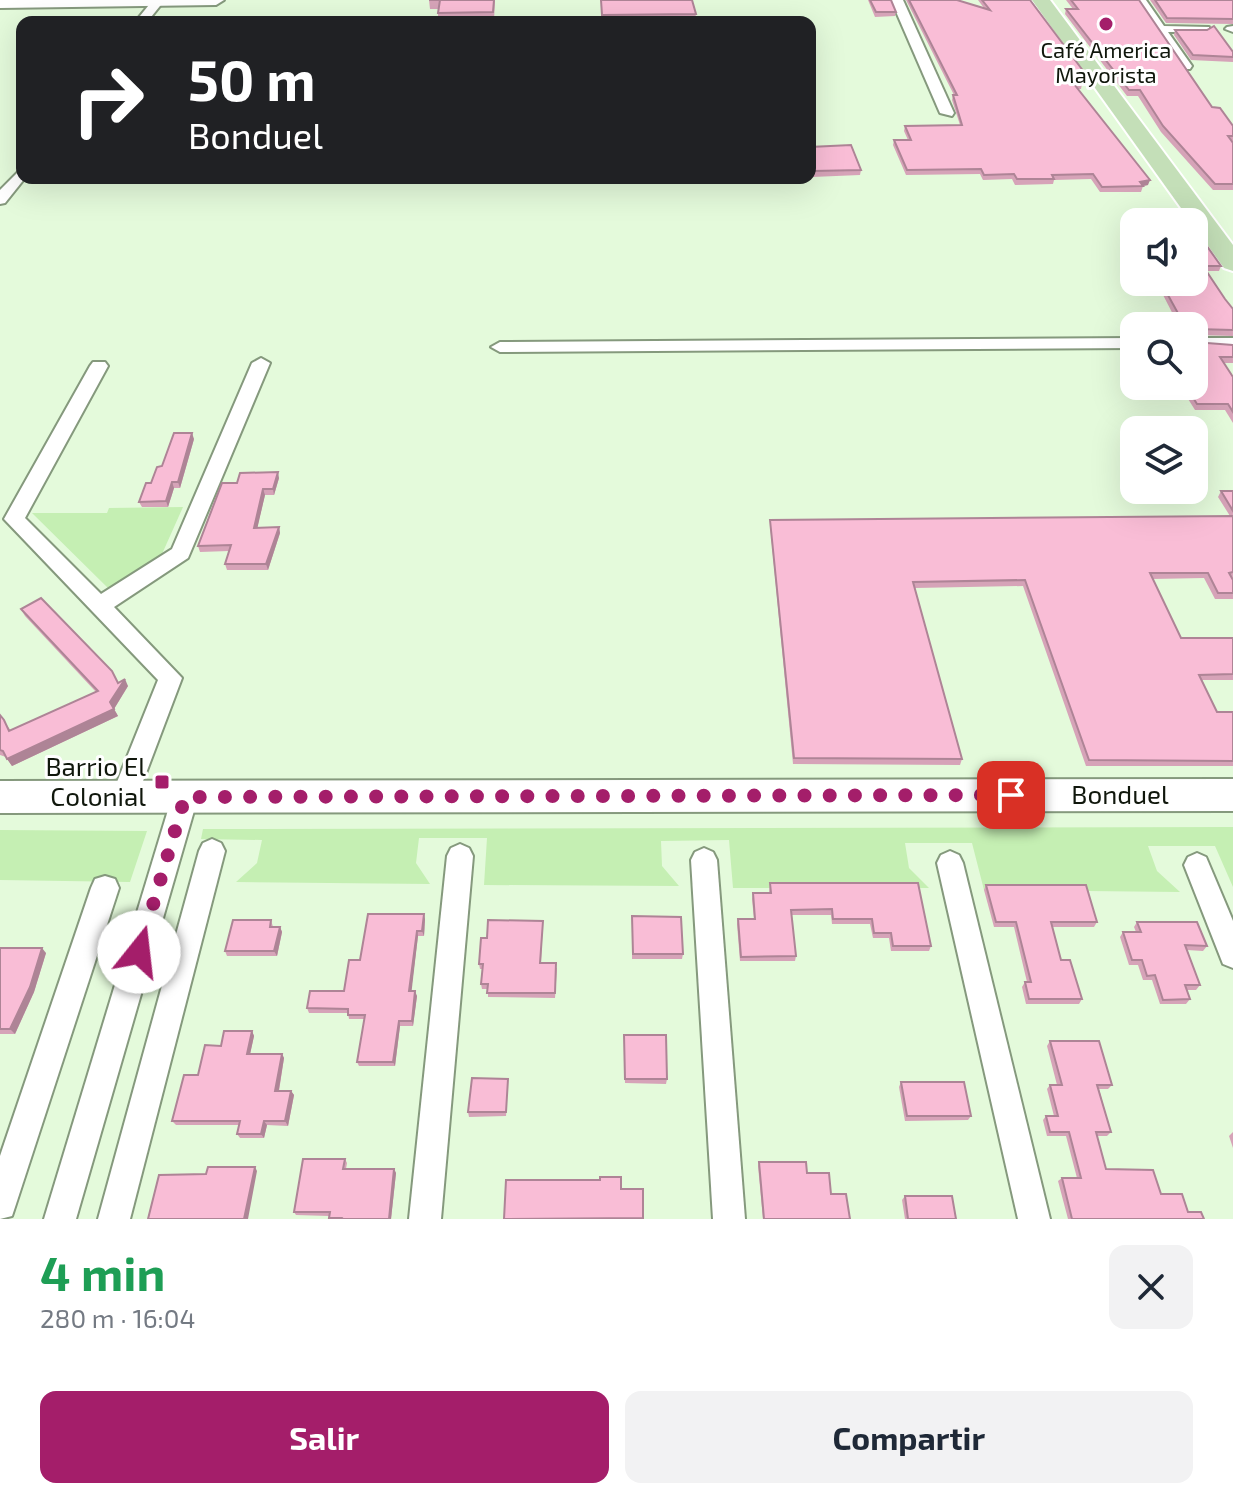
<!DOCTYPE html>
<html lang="es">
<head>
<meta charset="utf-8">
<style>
	body { margin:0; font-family:"Exo 2",sans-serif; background:#f2f2f3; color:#1f2937; height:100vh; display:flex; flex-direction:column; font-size:30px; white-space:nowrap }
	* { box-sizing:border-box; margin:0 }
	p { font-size:26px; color:#747a83 }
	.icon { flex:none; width:44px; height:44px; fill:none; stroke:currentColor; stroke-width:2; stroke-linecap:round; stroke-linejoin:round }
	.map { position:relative; height:1219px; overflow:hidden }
	.panel { display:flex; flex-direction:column; background:#fff; flex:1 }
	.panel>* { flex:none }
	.guide { position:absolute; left:16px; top:16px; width:800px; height:168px; border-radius:16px; box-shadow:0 8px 32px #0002; background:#202124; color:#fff; overflow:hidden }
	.controls { position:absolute; left:1120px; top:208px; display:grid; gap:16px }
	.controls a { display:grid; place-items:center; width:88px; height:88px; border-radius:16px; background:#fff; box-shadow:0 8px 32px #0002; font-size:40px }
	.pin { position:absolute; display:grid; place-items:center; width:68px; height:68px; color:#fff; margin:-34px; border-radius:16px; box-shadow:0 4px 12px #0006 }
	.me { position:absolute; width:88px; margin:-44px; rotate:16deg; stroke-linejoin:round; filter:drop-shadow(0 0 6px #0008) }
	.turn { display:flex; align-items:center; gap:28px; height:168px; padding:0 40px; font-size:36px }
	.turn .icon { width:104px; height:104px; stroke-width:2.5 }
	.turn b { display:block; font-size:56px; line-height:68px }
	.round { display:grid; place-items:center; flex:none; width:84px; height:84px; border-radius:16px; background:#f2f2f3 }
	.overview { display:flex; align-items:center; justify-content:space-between; height:136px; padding:0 40px }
	h1 { font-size:48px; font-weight:700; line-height:60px; color:#1e9e55 }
	.action { display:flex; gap:16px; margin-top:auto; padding:16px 40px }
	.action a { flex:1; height:92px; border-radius:16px; background:#a41e6a; color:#fff; font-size:32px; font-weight:700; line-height:92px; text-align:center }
	.action a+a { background:#f2f2f3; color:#1f2937 }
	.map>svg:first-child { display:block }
	.green { fill:#c5efb3 }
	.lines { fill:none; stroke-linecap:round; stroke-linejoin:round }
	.street-casing { stroke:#85997d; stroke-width:4 }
	.secondary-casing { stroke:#85997d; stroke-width:4 }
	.primary-casing { stroke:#fff; stroke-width:4 }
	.street { fill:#fff; fill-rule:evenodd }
	.secondary { fill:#fff; fill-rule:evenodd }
	.primary { fill:#c4dfb8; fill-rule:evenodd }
	.wall { fill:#d6a3b8 }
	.shaded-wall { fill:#ae8496 }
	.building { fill:#f9bdd6; stroke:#ae8496; stroke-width:2 }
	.route { stroke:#a41e6a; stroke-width:14; stroke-dasharray:0 25.2 }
	.poi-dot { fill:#a41e6a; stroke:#fff; stroke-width:3 }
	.labels { text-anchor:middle; stroke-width:6; stroke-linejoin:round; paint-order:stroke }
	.far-poi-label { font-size:22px; fill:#10170c; stroke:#fff }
	.poi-label { font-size:26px; fill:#10170c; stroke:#fff; text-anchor:end }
	.street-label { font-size:26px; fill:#10170c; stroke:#fff }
</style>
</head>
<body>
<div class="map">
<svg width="1233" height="1219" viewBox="0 0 1233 1219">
	<rect width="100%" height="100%" fill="#e4fadb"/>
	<g class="green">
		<path d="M183 507 162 554 109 589 32 513H107L109 508Z"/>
		<path d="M1233 827V887L1215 846H1148L1157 871 1180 892 984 890 972 843H905L909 868 929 888H733L729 840 661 841 662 866 679 886 484 885 487 838H419L416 863 430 884 236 882 257 863 262 840 201 839 203 829Z"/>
		<path d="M0 830 147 831 130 882 0 880Z"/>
	</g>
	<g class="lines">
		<g class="street-casing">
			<g id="street">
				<path d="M153 0 164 1 147 22H135Z"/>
				<path d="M891 0H903L954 113 952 116 940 113Z"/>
				<path d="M1134 0H1146L1164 26 1209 27V31L1205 32H1168L1192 66 1190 69H1182Z"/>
				<path d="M1233 26V32L1225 29 1227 27Z"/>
				<path d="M22 168 25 178 5 203 0 204V190Z"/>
				<path d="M1134 338V348L500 352 491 347 500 342Z"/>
				<rect x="1194" y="338" width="39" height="10"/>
				<path d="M261 358 270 363 188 558 114 607 182 678 137 797 133 805 124 808 115 805 111 797 158 680 4 519 90 366 93 362H105L108 366 25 518 101 594 172 549 252 363Z"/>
				<path d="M185 786 194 789 198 797 76 1219H44L172 797 176 789Z"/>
				<path d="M212 839 221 843 225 851 130 1219H98L199 851 203 843Z"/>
				<path d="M460 844 469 848 473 856 441 1219H409L447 856 451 848Z"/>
				<path d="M704 848 713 852 717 860 745 1219H713L691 860 695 852Z"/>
				<path d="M950 851 959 855 963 863 1050 1219H1018L937 863 941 855Z"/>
				<path d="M1197 853 1206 857 1233 921V968L1223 964 1184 865 1188 857Z"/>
				<path d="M105 876 115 879 119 888 16 1204 12 1216 0 1219V1156L91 888 95 879Z"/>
			</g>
		</g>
		<g class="secondary-casing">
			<g id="secondary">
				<path d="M0 0H224L216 5 0 8Z"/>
				<path d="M1233 779V811L0 813V781Z"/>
			</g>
		</g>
		<g class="primary-casing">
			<path id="primary" d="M1032 0H1050L1233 245V271L1224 268Z"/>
		</g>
		<use href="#street" class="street"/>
		<use href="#secondary" class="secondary"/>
		<use href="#primary" class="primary"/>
	</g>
	<g class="wall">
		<path d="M429 0H495L494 21 438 22V9H430Z"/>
		<path d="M601 0 696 14 695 19 602 20Z"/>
		<path d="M868 0H891L896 12 895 16 875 17Z"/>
		<path d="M906 0H957L984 8 978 0H1030L1087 76 1086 80H1080L1082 84 1081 89H1078L1148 185 1143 186 1141 192H1100L1091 179 1054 180 1053 184 1015 185 1012 179 983 180 980 174 906 175 893 145 894 140H908L904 131 905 126 960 125 952 100 953 95H954Z"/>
		<path d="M1066 0H1139L1212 107 1233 126V190H1213L1161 132 1138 96H1127L1065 14 1066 9H1073Z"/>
		<path d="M1150 0H1233V24L1166 23Z"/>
		<path d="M1175 30H1207L1233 52V62L1191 60 1174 35Z"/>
		<path d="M810 147 861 170 860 175 812 177 810 170Z"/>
		<path d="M1134 231V257L1122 238 1124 232Z"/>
		<path d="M1194 242 1221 266 1219 271H1206L1225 299 1233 309V336L1195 335 1194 326H1179L1161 291H1155L1149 282H1194Z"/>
		<path d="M1194 342 1233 345V363H1224L1233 377V423L1225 410H1195L1180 386H1194Z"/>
		<path d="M194 439 180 488H174L168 507H142L139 502 162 466Z"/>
		<path d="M279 478 274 495H265L257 528 279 527 280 533 268 570H227L225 564 229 551 200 552 198 546 237 483Z"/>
		<path d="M1221 491H1233V599H1215L1204 578 1152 579 1181 638H1233V680H1202L1217 712H1233V766H1086L1023 586 915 588 962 759 960 765 793 764 770 525V520L1230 516 1218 497Z"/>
		<path d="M21 609 118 683 128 686 114 709 118 716 12 766 6 757 0 755V715L11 731 96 692 25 616Z"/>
		<path d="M770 883H918L931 946 929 951H891L889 938H873L870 924H832L831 915H791L796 956 795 961H740L737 924 738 919H754L752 899 753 893H769Z"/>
		<path d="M986 885 1097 922 1094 927H1052L1061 960 1082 999 1079 1004H1026L1022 987 1025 982H1027L1014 927H994L984 890Z"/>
		<path d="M632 916 683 954 682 959H632Z"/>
		<path d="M425 919 424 936H418L411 991 417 996 413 1026H400L395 1066H359L357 1062 364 1019H349L348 1013H309L307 1008 344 991Z"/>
		<path d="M271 920 273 927H280L282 932 277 956H227L225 951Z"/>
		<path d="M543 921 541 963 557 968 555 998 488 997V989H482L481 984 483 969H480L479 964 487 938Z"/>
		<path d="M1137 922 1207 946 1203 951 1187 950 1200 985 1196 990H1186L1190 999 1186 1004H1160L1152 980H1143L1138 965H1129L1120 937 1123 932H1136L1134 927Z"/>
		<path d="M0 948 46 953 34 992 15 1034H0Z"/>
		<path d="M252 1031 254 1036 250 1054H282L284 1058 279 1091H291L294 1095 288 1126 267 1125 264 1138H240L237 1134 239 1125H176L172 1121 198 1075 221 1046Z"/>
		<path d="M624 1035 667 1079 666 1084 625 1083Z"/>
		<path d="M1050 1041 1112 1085 1108 1089H1099L1111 1132 1107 1136H1097L1106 1169 1161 1194 1188 1212 1204 1219H1068L1058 1181 1062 1178H1077L1066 1136H1047L1043 1120 1046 1116H1054L1047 1089 1050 1085H1057L1047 1046Z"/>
		<path d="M508 1079 506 1116 469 1117 468 1112Z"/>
		<path d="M901 1082 971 1116 968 1120 905 1121 899 1087Z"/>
		<path d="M1233 1132V1148L1229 1136Z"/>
		<path d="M345 1159 347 1163 346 1169H394L396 1173 391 1219H329V1216L296 1215 294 1212Z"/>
		<path d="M759 1162 807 1173 831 1194 850 1219H763L758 1166Z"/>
		<path d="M621 1189H643V1219H504Z"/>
		<path d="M905 1196 956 1219H905L902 1200Z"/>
	</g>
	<g class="shaded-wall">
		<path d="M1150 180 1148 185 1138 187 1140 182Z"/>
		<path d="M192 433 194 439 180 488 178 482Z"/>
		<path d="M278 472 279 478 274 495 273 489Z"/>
		<path d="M172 482 174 488 168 507 166 501Z"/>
		<path d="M263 489 265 495 256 534 254 528Z"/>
		<path d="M279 527 280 533 268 570 266 564Z"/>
		<path d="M125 679 128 686 114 709 110 702Z"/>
		<path d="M114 709 118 716 12 766 7 759Z"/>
		<path d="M424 914 425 919 424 936 422 931Z"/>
		<path d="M280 927 282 932 277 956 274 951Z"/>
		<path d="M417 931 418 936 411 996 409 991Z"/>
		<path d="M42 948 46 953 34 992 15 1034 10 1029Z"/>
		<path d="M415 991 417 996 413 1026 412 1021Z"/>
		<path d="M399 1021 400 1026 395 1066 393 1062Z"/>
		<path d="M252 1031 254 1036 249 1059 247 1054Z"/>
		<path d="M282 1054 284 1058 278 1095 275 1091Z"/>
		<path d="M291 1091 294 1095 288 1126 285 1121Z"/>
		<path d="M264 1121 267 1125 264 1138 261 1134Z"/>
		<path d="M255 1167 257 1171 248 1219H244Z"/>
		<path d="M394 1169 396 1173 391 1219H389Z"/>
	</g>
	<g class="building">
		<path d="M429 0H494L493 12 438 13 440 0Z"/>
		<path d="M601 0H692L696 14 602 15Z"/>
		<path d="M870 0H891L896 12H876Z"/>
		<path d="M909 0H957L990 10 982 0H1030L1087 76 1076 75 1082 84H1074L1150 180 1140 182 1143 186 1102 187 1093 174 1052 175 1054 179H1017L1014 174 984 175 981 169 907 170 894 140H911L905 126 962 125 953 95H957Z"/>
		<path d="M1071 0H1139L1212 107 1220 108 1233 126V136H1228L1233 143V184H1215L1163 126 1140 90H1129L1066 9H1078Z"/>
		<path d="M1155 0H1233V19L1167 18Z"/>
		<path d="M1214 26 1233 52V57L1193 55 1175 30H1207Z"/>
		<path d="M851 145 861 170 813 171 810 163V147Z"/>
		<path d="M1134 231V248L1124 232Z"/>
		<path d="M1194 242H1204L1221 266H1203L1225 299 1233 309V330L1196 329 1194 340V326H1185L1163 286H1157L1155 282H1194Z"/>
		<path d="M1194 342 1233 345V357H1220L1233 377V412L1228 404H1197L1186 386H1194Z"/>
		<path d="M174 433H192L178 482H172L166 501 139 502 146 483H151L157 467 162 466Z"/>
		<path d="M278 472 273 489H263L254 528 279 527 266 564H225L231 545 198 546 222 483H237L240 473Z"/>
		<path d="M1221 491H1233V511Z"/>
		<path d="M1233 516V572L1229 573 1233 580V593H1218L1208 573H1150L1181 638H1233V674L1199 675 1217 712H1233V761L1089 760 1025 580 913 582 962 759 794 758 770 520Z"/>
		<path d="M41 598 112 671 118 683 125 679 110 702 114 709 7 759 3 751 0 750V715L4 720 9 731 98 691 21 609Z"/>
		<path d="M770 883H918L931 946H893L891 933H874L872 919H833L832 909 791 910 796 956 741 957 738 919H755L753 893H771Z"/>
		<path d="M986 885H1086L1097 922H1051L1061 960H1070L1082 999H1029L1025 982H1031L1016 922H996Z"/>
		<path d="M368 914H424L422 931H417L409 991H415L412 1021H399L393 1062H357L365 1015H348V1009L307 1008 310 991H344L349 960H360Z"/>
		<path d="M632 916 681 917 683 954H633Z"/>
		<path d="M233 920H271L270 927H280L274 951H225Z"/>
		<path d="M488 920 543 921 540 963H556L555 993H487L488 984H481L483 964H479L481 938H487Z"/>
		<path d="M1137 922H1197L1207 946 1185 945 1200 985H1185L1190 999 1163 1000 1155 975 1147 976 1142 960H1132L1123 932H1141Z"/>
		<path d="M0 948H42L30 987 10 1029H0Z"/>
		<path d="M224 1031H252L247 1054H282L275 1091H291L285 1121H264L261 1134H237L240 1121H172L184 1075H198L205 1045 221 1046Z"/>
		<path d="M624 1035H666L667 1079H625Z"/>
		<path d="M1050 1041H1099L1112 1085H1097L1111 1132H1096L1106 1169 1153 1170 1161 1194H1182L1188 1212H1201L1204 1219H1072L1062 1178H1081L1069 1132H1050L1046 1116H1058L1050 1085H1062Z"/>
		<path d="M472 1078 508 1079 506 1112H468Z"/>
		<path d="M901 1082H964L971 1116H907Z"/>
		<path d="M303 1159H345L343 1169H394L389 1219H340L341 1218H329L330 1212H294Z"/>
		<path d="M759 1162H806L807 1173H829L831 1194H846L850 1219H764Z"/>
		<path d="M208 1167H255L244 1219H148L159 1175 206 1174Z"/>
		<path d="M600 1177H621V1189H643V1218L504 1219 506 1180H600Z"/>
		<path d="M905 1196H952L956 1219H908Z"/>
	</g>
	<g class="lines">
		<path class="route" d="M139 952 185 797 1011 795"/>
	</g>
	<g class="poi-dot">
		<circle cx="1106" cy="24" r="8"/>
		<rect x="154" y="774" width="16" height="16" rx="4"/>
	</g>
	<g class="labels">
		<g class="far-poi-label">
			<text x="1106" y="58">Café America<tspan x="1106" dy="25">Mayorista</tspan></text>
		</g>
		<g class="poi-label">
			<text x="146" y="776">Barrio El<tspan x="146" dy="30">Colonial</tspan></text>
		</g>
		<g class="street-label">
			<text x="1120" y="804">Bonduel</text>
		</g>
	</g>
</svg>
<div class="controls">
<a><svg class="icon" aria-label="sound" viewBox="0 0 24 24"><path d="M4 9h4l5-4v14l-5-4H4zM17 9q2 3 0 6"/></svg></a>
<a><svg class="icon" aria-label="search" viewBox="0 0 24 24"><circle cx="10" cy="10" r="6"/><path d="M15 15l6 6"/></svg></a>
<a><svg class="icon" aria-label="layers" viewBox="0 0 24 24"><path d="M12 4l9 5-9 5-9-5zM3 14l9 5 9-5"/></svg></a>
</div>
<div class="pin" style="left:1011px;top:795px;background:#d93025"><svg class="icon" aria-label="arrive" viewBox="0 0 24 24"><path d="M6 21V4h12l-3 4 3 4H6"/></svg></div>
<svg class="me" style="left:139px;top:952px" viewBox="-20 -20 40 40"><circle r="19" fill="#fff"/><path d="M0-13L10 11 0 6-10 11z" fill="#a41e6a"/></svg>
<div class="guide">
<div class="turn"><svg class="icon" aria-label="right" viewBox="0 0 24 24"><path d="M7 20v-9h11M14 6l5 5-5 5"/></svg><div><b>50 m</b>Bonduel</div></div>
</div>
</div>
<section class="panel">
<div class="overview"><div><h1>4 min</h1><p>280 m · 16:04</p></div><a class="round"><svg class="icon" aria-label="close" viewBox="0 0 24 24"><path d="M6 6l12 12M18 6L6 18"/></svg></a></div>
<div class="action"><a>Salir</a><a>Compartir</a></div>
</section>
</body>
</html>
